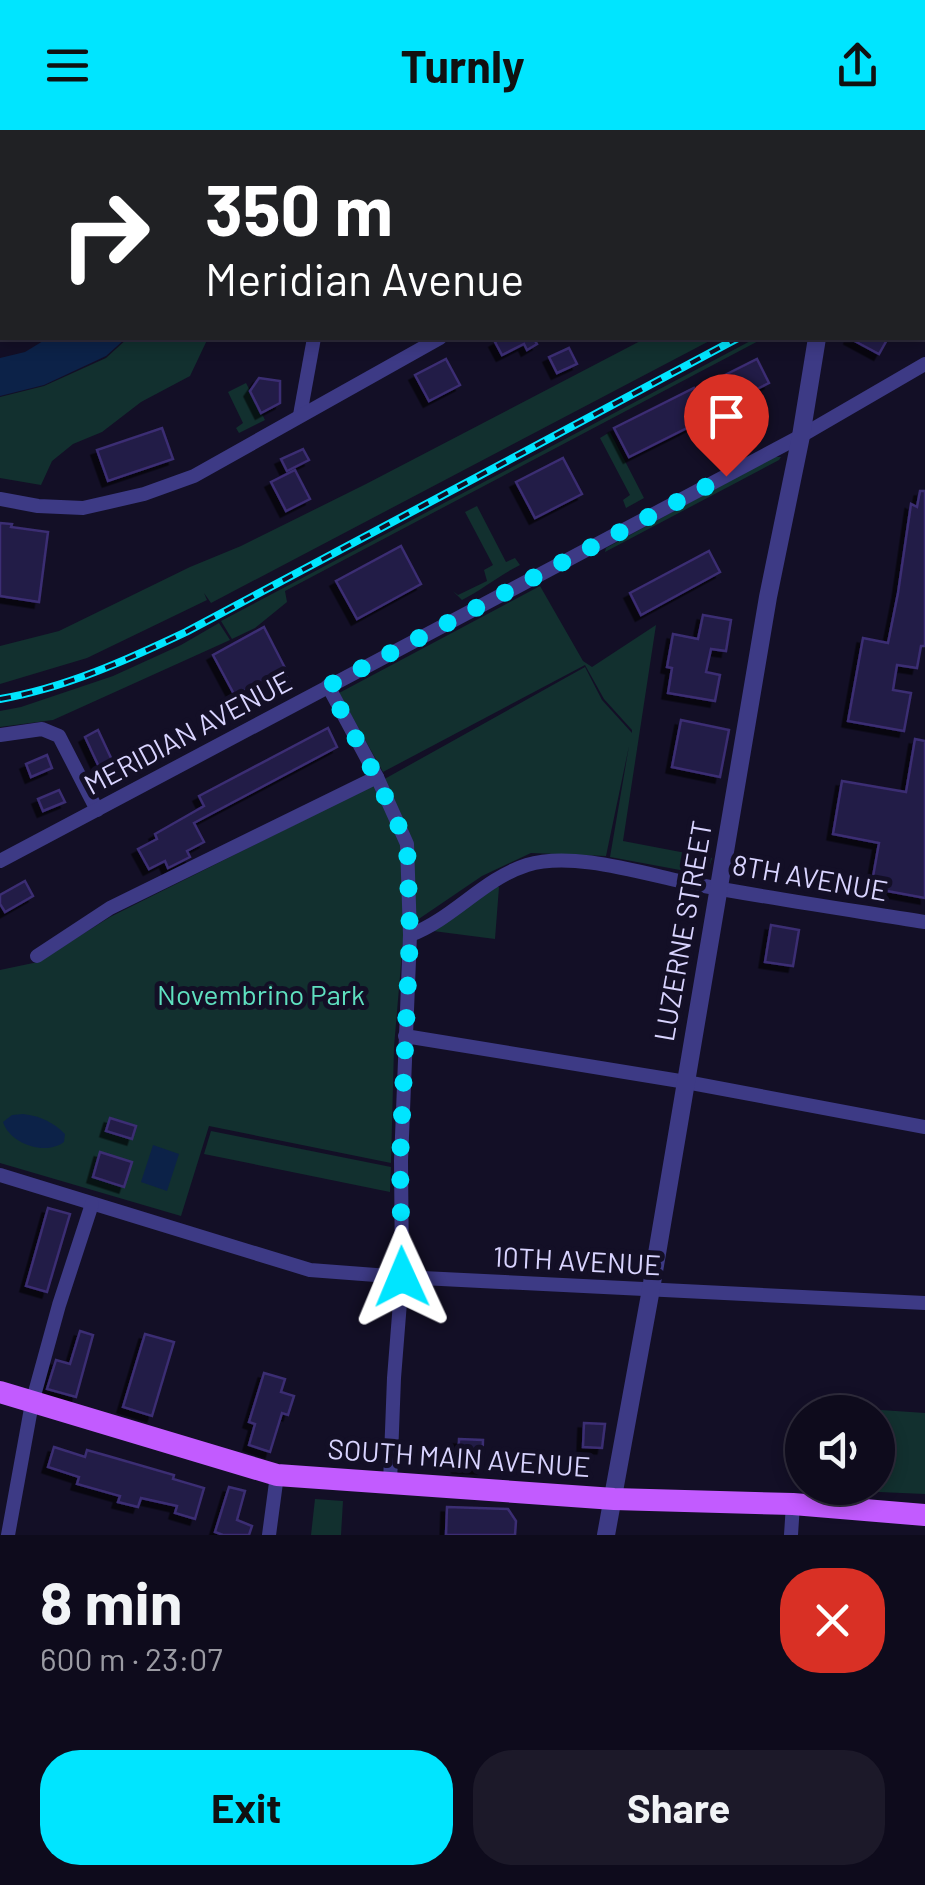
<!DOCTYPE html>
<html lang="en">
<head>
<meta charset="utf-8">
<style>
	body { margin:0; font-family:Barlow,sans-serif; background:#1c1929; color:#f1f3f6; height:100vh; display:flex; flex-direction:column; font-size:38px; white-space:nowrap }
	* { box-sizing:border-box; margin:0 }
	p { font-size:32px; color:#9b9ba3 }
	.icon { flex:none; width:55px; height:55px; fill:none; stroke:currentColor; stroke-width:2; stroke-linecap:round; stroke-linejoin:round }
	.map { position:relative; height:1405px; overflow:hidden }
	.side { display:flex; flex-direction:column; background:#0e0b1c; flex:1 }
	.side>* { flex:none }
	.banner { position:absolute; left:0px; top:0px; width:925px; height:210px; box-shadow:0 5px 15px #0003,0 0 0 2px #2e2b3b; background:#202124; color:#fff; overflow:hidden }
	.buttons { position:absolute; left:785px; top:1265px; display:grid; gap:20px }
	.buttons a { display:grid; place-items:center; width:110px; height:110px; border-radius:50%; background:#0e0b1c; box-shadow:0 5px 15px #0003,0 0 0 2px #2e2b3b; font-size:50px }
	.pin { position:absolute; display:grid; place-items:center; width:85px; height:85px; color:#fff; margin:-102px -42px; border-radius:50% 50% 50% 0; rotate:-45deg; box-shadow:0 0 10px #0007 }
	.pin .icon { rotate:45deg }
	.me { position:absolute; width:110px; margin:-55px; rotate:359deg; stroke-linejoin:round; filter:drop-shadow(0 0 8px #0008) }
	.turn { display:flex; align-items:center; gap:35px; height:210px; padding:0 40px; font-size:45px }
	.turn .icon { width:130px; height:130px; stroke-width:2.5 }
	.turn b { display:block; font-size:70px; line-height:85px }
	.round { display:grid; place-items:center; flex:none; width:105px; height:105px; border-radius:40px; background:#1c1929 }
	.summary { display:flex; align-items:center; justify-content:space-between; height:170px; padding:0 40px }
	h1 { font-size:60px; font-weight:700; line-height:75px }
	.primary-button { display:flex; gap:20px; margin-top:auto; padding:20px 40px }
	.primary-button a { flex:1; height:115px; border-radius:40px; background:#00e5ff; color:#111; font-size:40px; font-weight:700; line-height:115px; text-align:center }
	.primary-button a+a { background:#1c1929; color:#f1f3f6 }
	header { display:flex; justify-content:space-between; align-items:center; height:130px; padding:0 40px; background:#00e5ff; color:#111; font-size:45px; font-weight:700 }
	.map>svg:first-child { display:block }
	.green { fill:#12302f }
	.water { fill:#0c2248 }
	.building { fill:#241b47; stroke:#3b2d73; stroke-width:2.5; filter:url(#shadow) }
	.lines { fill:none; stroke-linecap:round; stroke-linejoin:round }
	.minor { stroke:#3d3a85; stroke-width:14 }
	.tertiary { stroke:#3d3a85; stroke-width:18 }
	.primary { stroke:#c25bff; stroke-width:22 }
	.rail-casing { stroke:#00e5ff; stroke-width:8 }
	.rail { stroke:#130f26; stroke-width:4; stroke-dasharray:11; stroke-linecap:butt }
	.route { stroke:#00e5ff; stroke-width:18; stroke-dasharray:0 32.4 }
	.labels { text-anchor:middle; stroke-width:10; stroke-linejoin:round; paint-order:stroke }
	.street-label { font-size:28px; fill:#d9d4ff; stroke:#130f26 }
	.park-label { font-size:28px; fill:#5fe0c0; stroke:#130f26 }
</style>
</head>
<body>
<header><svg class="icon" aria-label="menu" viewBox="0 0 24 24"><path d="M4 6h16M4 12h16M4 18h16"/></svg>Turnly<svg class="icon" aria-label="share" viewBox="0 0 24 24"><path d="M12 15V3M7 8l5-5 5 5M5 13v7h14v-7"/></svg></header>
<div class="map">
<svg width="925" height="1405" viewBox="0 0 925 1405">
	<defs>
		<filter id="shadow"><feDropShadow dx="-5.5" dy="5.5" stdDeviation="0" flood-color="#0009"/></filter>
	</defs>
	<rect width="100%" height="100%" fill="#130f26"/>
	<g class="green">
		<path d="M128 208H208L190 246 141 272 102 302 73 314 52 331 41 355 0 348V267L44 256 106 228Z"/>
		<path d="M646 208H715L211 473 204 463 207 470 87 528 0 554V516L59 501 190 437 241 416 366 354Z"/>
		<path d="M756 208H764L285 461 287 472 255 498 232 509 221 491Z"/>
		<path d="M246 253 265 290 239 303 236 298 243 293 228 262Z"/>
		<path d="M610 302 644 368 626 378 623 370 630 365 600 308Z"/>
		<path d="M774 327H781L779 330 605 422 606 418Z"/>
		<path d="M477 376 506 432 515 428 520 435C500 445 483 459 462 470L453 461 458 465 487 451 484 440 493 435 465 382Z"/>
		<path d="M540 456 583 531 592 537 656 495 623 711 712 728 707 745 610 727 629 616 606 726 531 723 482 746 404 799 394 917 391 1033 209 996 181 1086 0 1033V840L38 832 110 787 372 656 585 537 602 570 632 603V600L604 569 585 535 383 642 339 563Z"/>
		<path d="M219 493 230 510 53 590 0 597V581L21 577 113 546 181 515Z"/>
		<path d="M496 757H499L495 809 433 801Z"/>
		<path d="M211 1001 391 1037 390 1062 204 1024Z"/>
		<path d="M837 1277 925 1283V1364L833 1360V1358H878V1282H837Z"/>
		<path d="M315 1369 343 1371 341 1405H311Z"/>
	</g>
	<g class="water">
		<path d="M48 208H126L106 226 44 255 0 266V228L25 222Z"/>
		<path d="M23 984C40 986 53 992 65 1004L64 1012C45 1026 10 1014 3 992L12 985Z"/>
		<path d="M153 1015 179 1024 167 1061 141 1052Z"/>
	</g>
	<g class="building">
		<path d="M502 208H536L534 209 537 214 527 220 524 214 502 225 495 212Z"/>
		<path d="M849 208H888L879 224Z"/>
		<path d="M569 218 577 234 557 243 549 227Z"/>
		<path d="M446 229 460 255 429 271 415 245Z"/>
		<path d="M757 229 769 253 733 271 721 247Z"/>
		<path d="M259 248 280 251V273L261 283 250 261Z"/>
		<path d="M694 258 709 287 629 327 614 298Z"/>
		<path d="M162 298 173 329 108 351 97 320Z"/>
		<path d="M303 319 309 330 287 341 281 329Z"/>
		<path d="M563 328 582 364 535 388 516 352Z"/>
		<path d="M295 340 310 369 286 381 271 352Z"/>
		<path d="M920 361H925V516H921L917 538 897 535 893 560 911 563 904 601 848 591 863 508 888 513 898 463 911 374 917 377Z"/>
		<path d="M0 393 12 394 11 397 48 402 39 472 0 466Z"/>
		<path d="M401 416 421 454 357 489 336 451Z"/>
		<path d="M709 421 720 442 641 485 630 463Z"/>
		<path d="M703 485 731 490 726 521 711 519 706 542 720 545 715 571 668 563 672 538 667 537 673 504 698 509Z"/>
		<path d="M264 497 285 538 282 539 289 551 275 558 269 548 235 566 213 525Z"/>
		<path d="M681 590 729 600 720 647 672 637Z"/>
		<path d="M328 598 337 617 194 693 204 712 187 721 190 727 168 738 165 731 149 739 138 719 157 709 155 704 204 676 199 666Z"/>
		<path d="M98 600 119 645 106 652 85 607Z"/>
		<path d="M915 609 925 611V768L871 758 879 713 833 704 842 651 906 662Z"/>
		<path d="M47 625 52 638 31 647 26 634Z"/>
		<path d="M59 660 65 672 43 681 38 669Z"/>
		<path d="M25 751 33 766 5 782 0 774V765Z"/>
		<path d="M771 795 799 800 793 836 765 832Z"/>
		<path d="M110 988 136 996 132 1009 106 1001Z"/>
		<path d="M100 1022 132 1032 124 1057 93 1047Z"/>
		<path d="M48 1078 70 1084 47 1162 26 1156Z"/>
		<path d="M80 1201 93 1205 76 1267 47 1259 56 1230 70 1234Z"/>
		<path d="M145 1204 174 1212 152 1286 123 1277Z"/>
		<path d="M264 1243 285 1249 281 1262 294 1266 288 1285 282 1283 270 1322 249 1315 255 1294 249 1292Z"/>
		<path d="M584 1293 605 1294 602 1318 583 1317Z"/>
		<path d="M459 1309 483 1310 482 1338 458 1337Z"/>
		<path d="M54 1317 85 1327 87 1320 108 1326 174 1345 173 1349 204 1358 195 1389 175 1383 177 1376 141 1368 138 1377 118 1372 120 1366 77 1354 79 1347 48 1337Z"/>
		<path d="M229 1357 245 1361 237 1390 252 1396 249 1405H223L215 1402Z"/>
		<path d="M447 1377 508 1379 516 1391 515 1405H446Z"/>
	</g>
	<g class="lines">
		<g class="minor">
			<path d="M351 2V0"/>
			<path d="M561 2V0"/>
			<path d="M828 2 833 0"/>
			<path d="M300 285 314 208"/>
			<path d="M0 369 38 376 83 378 144 364 194 346 440 208"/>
			<path d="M328 556 377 647 407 714 410 805 401 1031 402 1147 394 1248 390 1353"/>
			<path d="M0 605 42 599 59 606 97 680"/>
			<path d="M0 731 801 306 925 234"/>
			<path d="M410 805C453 789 483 749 527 735 575 720 650 746 699 755 774 769 850 780 925 792"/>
			<path d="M37 826 110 778 377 647"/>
			<path d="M405 906 686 952 925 997"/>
			<path d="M0 1045 310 1140 402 1147 925 1173"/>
			<path d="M8 1405 32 1273 59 1175 92 1074"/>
			<path d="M269 1405 277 1345"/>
			<path d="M791 1405 793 1374"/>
		</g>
		<g class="tertiary">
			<path d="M851 2 852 0"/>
			<path d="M606 1405 651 1159 768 467 801 306 817 208"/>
		</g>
		<path class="primary" d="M0 1262 277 1345 614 1369 793 1374 925 1385"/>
		<g class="rail-casing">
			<g id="rail">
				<path d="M34 2 37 0"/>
				<path d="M0 33 2 31"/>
				<path d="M922 108 925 107"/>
				<path d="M0 569C65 558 127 530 186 502L738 208"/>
			</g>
		</g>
		<use href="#rail" class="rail"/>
	</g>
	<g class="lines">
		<path class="route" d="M402 1147 400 1031 410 805 407 714 376 647 328 556 726 346"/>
	</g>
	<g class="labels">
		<g class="street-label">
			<text transform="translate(188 603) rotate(-28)" y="10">MERIDIAN AVENUE</text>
			<text transform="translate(810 748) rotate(10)" y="10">8TH AVENUE</text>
			<text transform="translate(683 801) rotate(-80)" y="10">LUZERNE STREET</text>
			<text transform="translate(577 1131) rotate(3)" y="10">10TH AVENUE</text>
			<text transform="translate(459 1328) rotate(4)" y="10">SOUTH MAIN AVENUE</text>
		</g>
		<g class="park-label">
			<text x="261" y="875">Novembrino Park</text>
		</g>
	</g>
</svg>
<div class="buttons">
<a><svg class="icon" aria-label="sound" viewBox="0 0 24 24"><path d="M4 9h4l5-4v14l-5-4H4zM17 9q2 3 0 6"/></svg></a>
</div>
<div class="pin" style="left:726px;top:346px;background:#d93025"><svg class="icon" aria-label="arrive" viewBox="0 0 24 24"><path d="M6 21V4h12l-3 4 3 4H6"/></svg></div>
<svg class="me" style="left:402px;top:1147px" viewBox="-20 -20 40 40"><path d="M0-17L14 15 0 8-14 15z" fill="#00e5ff" stroke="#fff" stroke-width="4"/></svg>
<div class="banner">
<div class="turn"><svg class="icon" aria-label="right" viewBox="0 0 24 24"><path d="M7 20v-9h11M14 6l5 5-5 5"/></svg><div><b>350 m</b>Meridian Avenue</div></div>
</div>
</div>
<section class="side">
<div class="summary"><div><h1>8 min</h1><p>600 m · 23:07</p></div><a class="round" style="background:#d93025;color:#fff"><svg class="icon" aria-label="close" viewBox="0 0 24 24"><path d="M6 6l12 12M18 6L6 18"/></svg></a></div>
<div class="primary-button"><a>Exit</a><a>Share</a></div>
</section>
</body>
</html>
